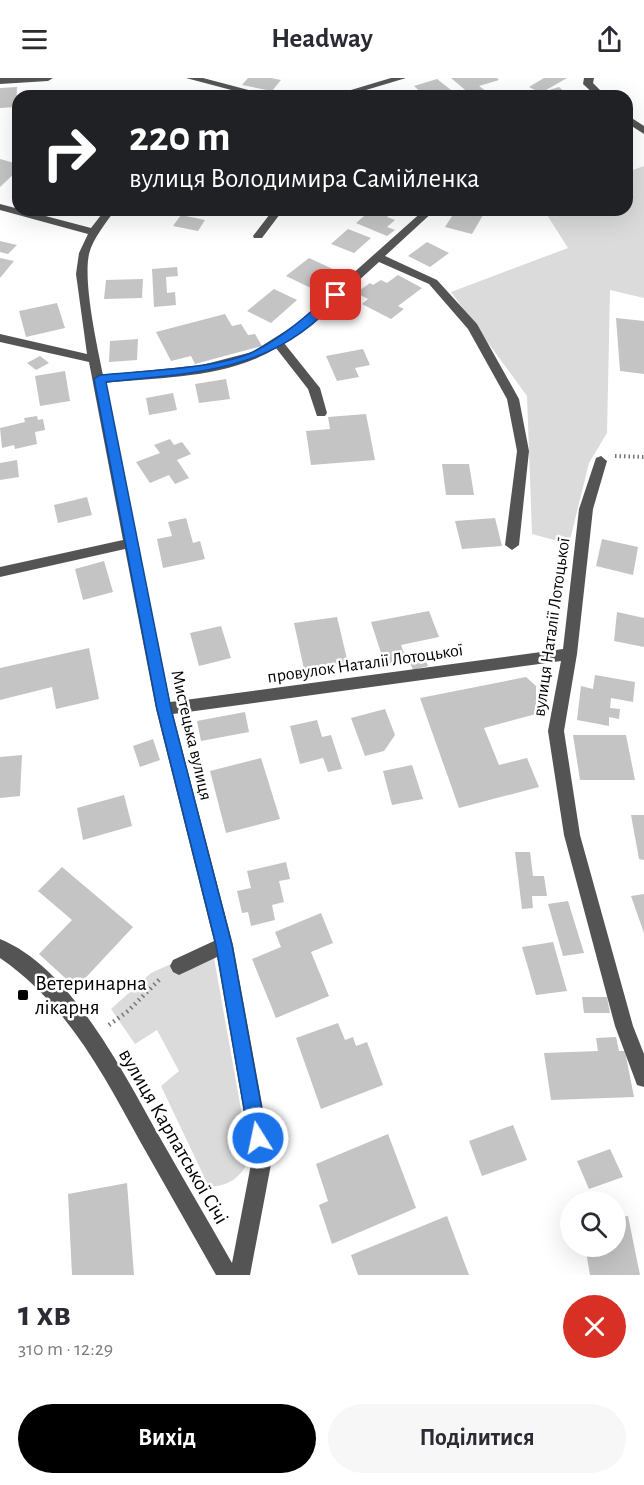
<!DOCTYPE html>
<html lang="uk">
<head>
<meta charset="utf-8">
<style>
	body { margin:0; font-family:"Alegreya Sans",sans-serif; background:#f7f7f7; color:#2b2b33; height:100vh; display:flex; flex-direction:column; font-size:22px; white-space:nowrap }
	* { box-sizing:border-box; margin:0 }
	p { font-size:20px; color:#7c7c81 }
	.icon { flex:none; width:33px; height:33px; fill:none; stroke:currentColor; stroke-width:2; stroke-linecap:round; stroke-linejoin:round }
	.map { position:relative; height:1197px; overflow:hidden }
	.panel { display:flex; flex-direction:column; background:#fff; flex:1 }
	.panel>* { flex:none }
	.hud { position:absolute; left:12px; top:12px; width:621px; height:126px; border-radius:18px; box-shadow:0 6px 24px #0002; background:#202124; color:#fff; overflow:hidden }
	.tools { position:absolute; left:560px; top:1113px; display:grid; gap:12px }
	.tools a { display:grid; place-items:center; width:66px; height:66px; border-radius:50%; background:#fff; box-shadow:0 6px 24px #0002; font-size:30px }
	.pin { position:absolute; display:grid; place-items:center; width:51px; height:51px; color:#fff; margin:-26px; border-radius:12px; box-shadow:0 3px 9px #0006 }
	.me { position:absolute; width:66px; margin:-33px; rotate:350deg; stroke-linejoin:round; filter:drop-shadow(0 0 4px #0008) }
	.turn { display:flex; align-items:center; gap:21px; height:126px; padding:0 18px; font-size:27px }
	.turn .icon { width:78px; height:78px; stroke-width:2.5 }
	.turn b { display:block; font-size:42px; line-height:51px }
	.round { display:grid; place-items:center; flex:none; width:63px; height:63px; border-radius:32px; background:#f7f7f7 }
	.headline { display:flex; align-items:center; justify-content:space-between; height:102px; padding:0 18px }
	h1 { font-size:36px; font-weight:600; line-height:45px }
	.button { display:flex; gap:12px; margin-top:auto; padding:12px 18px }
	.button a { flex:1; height:69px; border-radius:36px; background:#000; color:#fff; font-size:24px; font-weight:600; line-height:69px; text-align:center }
	.button a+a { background:#f7f7f7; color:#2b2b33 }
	header { display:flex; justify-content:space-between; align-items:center; height:78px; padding:0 18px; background:#fff; font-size:27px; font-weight:600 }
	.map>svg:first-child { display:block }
	.green { fill:#dbdbdb }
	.building { fill:#c4c4c4 }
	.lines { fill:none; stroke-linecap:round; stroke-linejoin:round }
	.path-far1 { stroke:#767676; stroke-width:4; stroke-dasharray:1.5 3; stroke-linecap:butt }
	.path { stroke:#767676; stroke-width:4.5; stroke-dasharray:1.5 4; stroke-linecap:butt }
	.minor { fill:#545454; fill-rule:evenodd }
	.route { fill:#1a73e8; stroke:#114b97; stroke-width:1.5 }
	.poi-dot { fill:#000; stroke:#fff; stroke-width:2 }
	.labels { text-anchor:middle; stroke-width:5; stroke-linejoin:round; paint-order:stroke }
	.street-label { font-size:18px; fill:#000; stroke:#fff }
	.near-poi-label { font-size:21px; fill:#000; stroke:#fff; text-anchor:start }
	.near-street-label { font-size:21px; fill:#000; stroke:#fff }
</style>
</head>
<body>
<header><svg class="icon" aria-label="menu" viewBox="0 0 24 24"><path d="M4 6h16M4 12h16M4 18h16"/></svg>Headway<svg class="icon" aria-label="share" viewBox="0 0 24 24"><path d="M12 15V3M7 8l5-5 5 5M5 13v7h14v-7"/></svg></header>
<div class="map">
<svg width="644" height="1197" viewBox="0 0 644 1197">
	<rect width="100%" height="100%" fill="#fff"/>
	<g class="green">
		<path d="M644 88V220L610 212 607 355 589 385 569 466 532 456 527 318 451 214 568 170 547 137 573 132H627V94Z"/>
		<path d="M214 880 250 1082C238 1101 231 1107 209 1109L161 1008 179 993 157 952 135 966 111 931 151 895 171 886Z"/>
	</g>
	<g class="building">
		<path d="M248 0H271L281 2 272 13 242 7Z"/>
		<path d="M451 0H497L499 2 479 8 486 13 471 17Z"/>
		<path d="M544 0H567L541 15 529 9Z"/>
		<path d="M437 1 451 12 425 18 414 8Z"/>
		<path d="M17 9 16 29 0 30V10Z"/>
		<path d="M559 9 569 18H556L549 12Z"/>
		<path d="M0 81 18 86V92L0 109Z"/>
		<path d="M371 132 392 134 387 139 395 142 387 149 395 152 387 158 356 145Z"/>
		<path d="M456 132 483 137 472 156 445 149Z"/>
		<path d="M181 137 205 142 198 153 173 148Z"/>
		<path d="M348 151 371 160 354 175 331 166Z"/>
		<path d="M0 163 17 167 8 176 0 174Z"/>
		<path d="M427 164 449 175 430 189 408 178Z"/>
		<path d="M0 180 14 183 0 200Z"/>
		<path d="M309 180 335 192 319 204 326 208 319 214 286 198Z"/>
		<path d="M177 189 178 198 166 199 167 215 175 214 176 227 154 229 152 191Z"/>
		<path d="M398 197 422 210 398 228 404 231 391 241 362 226 368 221 356 215 370 205 373 207 381 202 387 205Z"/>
		<path d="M143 201 142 220 104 221 106 202Z"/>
		<path d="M274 211 297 222 271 245 247 233Z"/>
		<path d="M57 225 65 250 26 259 19 233Z"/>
		<path d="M225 236 232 248 241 246 248 257 255 256 262 268 195 286 191 278 171 283 156 254Z"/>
		<path d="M616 240 644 243V296L620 293Z"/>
		<path d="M138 261 137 282 109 284 110 263Z"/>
		<path d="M363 271 370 287 355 290 359 299 337 303 326 278Z"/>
		<path d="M40 278 49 285 36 292 27 285Z"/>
		<path d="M65 293 70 323 40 328 35 298Z"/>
		<path d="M226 301 230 321 199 325 195 306Z"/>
		<path d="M173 315 177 332 149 337 146 320Z"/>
		<path d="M366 336 375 382 311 387 306 353 330 351 328 339Z"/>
		<path d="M37 338 38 342 43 341 45 352 35 354 37 366 15 371 14 367 2 370 0 350 25 344 24 340Z"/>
		<path d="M170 361 174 367 182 364 191 376 177 382 189 400 175 406 169 397 150 405 136 384 160 375 154 367Z"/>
		<path d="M17 382 19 399 0 402V385Z"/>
		<path d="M442 386H469L474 417H446Z"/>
		<path d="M87 419 92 437 58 445 54 427Z"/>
		<path d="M186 440 193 465 200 463 205 481 163 490 157 461 172 458 168 444Z"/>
		<path d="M495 440 502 468 462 471 455 443Z"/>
		<path d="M602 461 638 469 633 497 596 488Z"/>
		<path d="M104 483 113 514 83 522 75 491Z"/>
		<path d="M429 533 439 559 401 567 407 583 385 587 371 544Z"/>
		<path d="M617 534 644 540V569L614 563Z"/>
		<path d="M337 539 348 585 304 591 294 545Z"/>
		<path d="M221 548 231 580 199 588 190 555Z"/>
		<path d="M89 570 99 621 56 631 52 609 0 622V590Z"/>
		<path d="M424 578 428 588 413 592 409 582Z"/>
		<path d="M595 597 635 604 633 624 611 620 610 630 620 631 619 641 609 639V648L577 642 581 608 593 611Z"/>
		<path d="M526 599 536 608V636L484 650 499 687 527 680 539 709 459 730 420 620Z"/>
		<path d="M385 631 395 657 384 673 365 678 351 640Z"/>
		<path d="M245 634 249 654 201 663 197 643Z"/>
		<path d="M317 642 322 659 331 657 342 691 328 694 323 680 300 686 290 648Z"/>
		<path d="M573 657H626L635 702H580Z"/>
		<path d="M153 661 160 682 140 689 133 668Z"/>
		<path d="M22 677 20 718 0 720V679Z"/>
		<path d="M261 680 280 741 226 755 210 693Z"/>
		<path d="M412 687 423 721 392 727 383 693Z"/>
		<path d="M124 717 132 748 83 762 77 730Z"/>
		<path d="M631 737H644V782L639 781Z"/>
		<path d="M515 774H530L533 798H544L547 818H532L533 830 522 831Z"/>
		<path d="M286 784 290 801 279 803 284 824 272 827 275 842 251 848 248 834 242 835 237 813 251 810 247 793Z"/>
		<path d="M62 789 133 849 76 910 39 876 72 842 38 813Z"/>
		<path d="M644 816V855L631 818Z"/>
		<path d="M568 823 584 875 563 878 548 826Z"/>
		<path d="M321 835 333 865 311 874 329 918 276 940 252 881 281 869 275 854Z"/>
		<path d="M553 864 567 913 536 917 522 869Z"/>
		<path d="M582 919H607L610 935H584Z"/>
		<path d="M338 945 345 962 353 959 356 968 367 964 383 1007 321 1031 296 960Z"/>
		<path d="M616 959 619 973H625L634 1019 551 1022 544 975 598 973 596 960Z"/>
		<path d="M513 1047 527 1082 482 1098 469 1063Z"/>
		<path d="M388 1056 416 1130 332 1166 319 1127 328 1123 316 1086Z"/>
		<path d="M610 1071 623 1099 589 1111 577 1083Z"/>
		<path d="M127 1105 134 1197H72L68 1116Z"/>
		<path d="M447 1138 469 1197H358L351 1177Z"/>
		<path d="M628 1138 640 1197H590L585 1168H615V1139Z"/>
	</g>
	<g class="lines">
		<path class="path-far1" d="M615 378 644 379"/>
		<path class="path" d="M109 947 128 933 161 900"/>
		<g class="minor">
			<path d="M0 0H53L48 3 0 6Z"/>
			<path d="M186 0H203L271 18H254Z"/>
			<path d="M391 0H406L346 18H331Z"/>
			<path d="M584 0H594L593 5 606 18H596L583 6Z"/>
			<path d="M627 37 644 48V56L627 45Z"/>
			<path d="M0 126 91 150 105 132H115C106 145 93 160 89 176 83 205 97 267 103 297L202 287 252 274 295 247 424 132H435L385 178 437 202 477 246 519 321 529 373 519 467 512 472 505 467 517 373 507 321 468 251 429 206 379 184 303 253 284 265 320 310 327 335 325 338H317L308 311 276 270C227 301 160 299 105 305L170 624 563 571 579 431 596 380 601 378 607 383 593 431 577 576 564 653 580 757 633 948 644 976V1009L637 1007 615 948 564 757 548 653 561 583 173 636 233 867 272 1081 250 1197H216C191 1153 166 1109 141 1065 103 996 67 926 0 880V861C71 890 123 994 159 1058 183 1100 208 1143 232 1185L252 1081 217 879 179 897 173 894 170 888 173 882 214 863 156 631 125 471 0 499V489L123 462 89 284 0 264V256L87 276 76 196 79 175 88 156 0 132Z"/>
			<path d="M273 132H283L262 160H254L253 158Z"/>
		</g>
	</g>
	<path class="route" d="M332 215 341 217C278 294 197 295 106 304L171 631 232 867 267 1060 265 1066 258 1069 252 1066 249 1060 216 867 157 631 94 301 100 297C140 293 220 291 255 273 284 258 308 237 332 215Z"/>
	<rect class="poi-dot" x="17" y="911" width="12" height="12" rx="3"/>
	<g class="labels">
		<g class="street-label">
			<text transform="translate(551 549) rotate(-82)" y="6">вулиця Наталії Лотоцької</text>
			<text transform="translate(365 585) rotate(-8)" y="6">провулок Наталії Лотоцької</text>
			<text transform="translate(192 657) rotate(77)" y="6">Мистецька вулиця</text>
		</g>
		<g class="near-poi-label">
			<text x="35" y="912">Ветеринарна<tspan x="35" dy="24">лікарня</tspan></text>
		</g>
		<g class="near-street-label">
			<text transform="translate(174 1058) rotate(60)" y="7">вулиця Карпатської Січі</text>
		</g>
	</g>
</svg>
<div class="tools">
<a><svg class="icon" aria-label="search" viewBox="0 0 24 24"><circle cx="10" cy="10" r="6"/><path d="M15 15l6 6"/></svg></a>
</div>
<div class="pin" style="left:336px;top:217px;background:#d93025"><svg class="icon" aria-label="arrive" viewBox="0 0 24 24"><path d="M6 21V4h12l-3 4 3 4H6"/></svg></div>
<svg class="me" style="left:258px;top:1060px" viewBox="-20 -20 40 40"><circle r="17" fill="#1a73e8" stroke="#fff" stroke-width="3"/><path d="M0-11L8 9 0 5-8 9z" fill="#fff"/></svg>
<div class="hud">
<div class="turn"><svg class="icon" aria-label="right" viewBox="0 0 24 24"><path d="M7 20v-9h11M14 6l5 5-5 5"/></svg><div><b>220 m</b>вулиця Володимира Самійленка</div></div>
</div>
</div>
<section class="panel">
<div class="headline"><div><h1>1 хв</h1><p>310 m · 12:29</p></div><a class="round" style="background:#d93025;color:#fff"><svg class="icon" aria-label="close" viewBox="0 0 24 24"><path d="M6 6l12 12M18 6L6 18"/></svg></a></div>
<div class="button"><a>Вихід</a><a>Поділитися</a></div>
</section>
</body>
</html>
